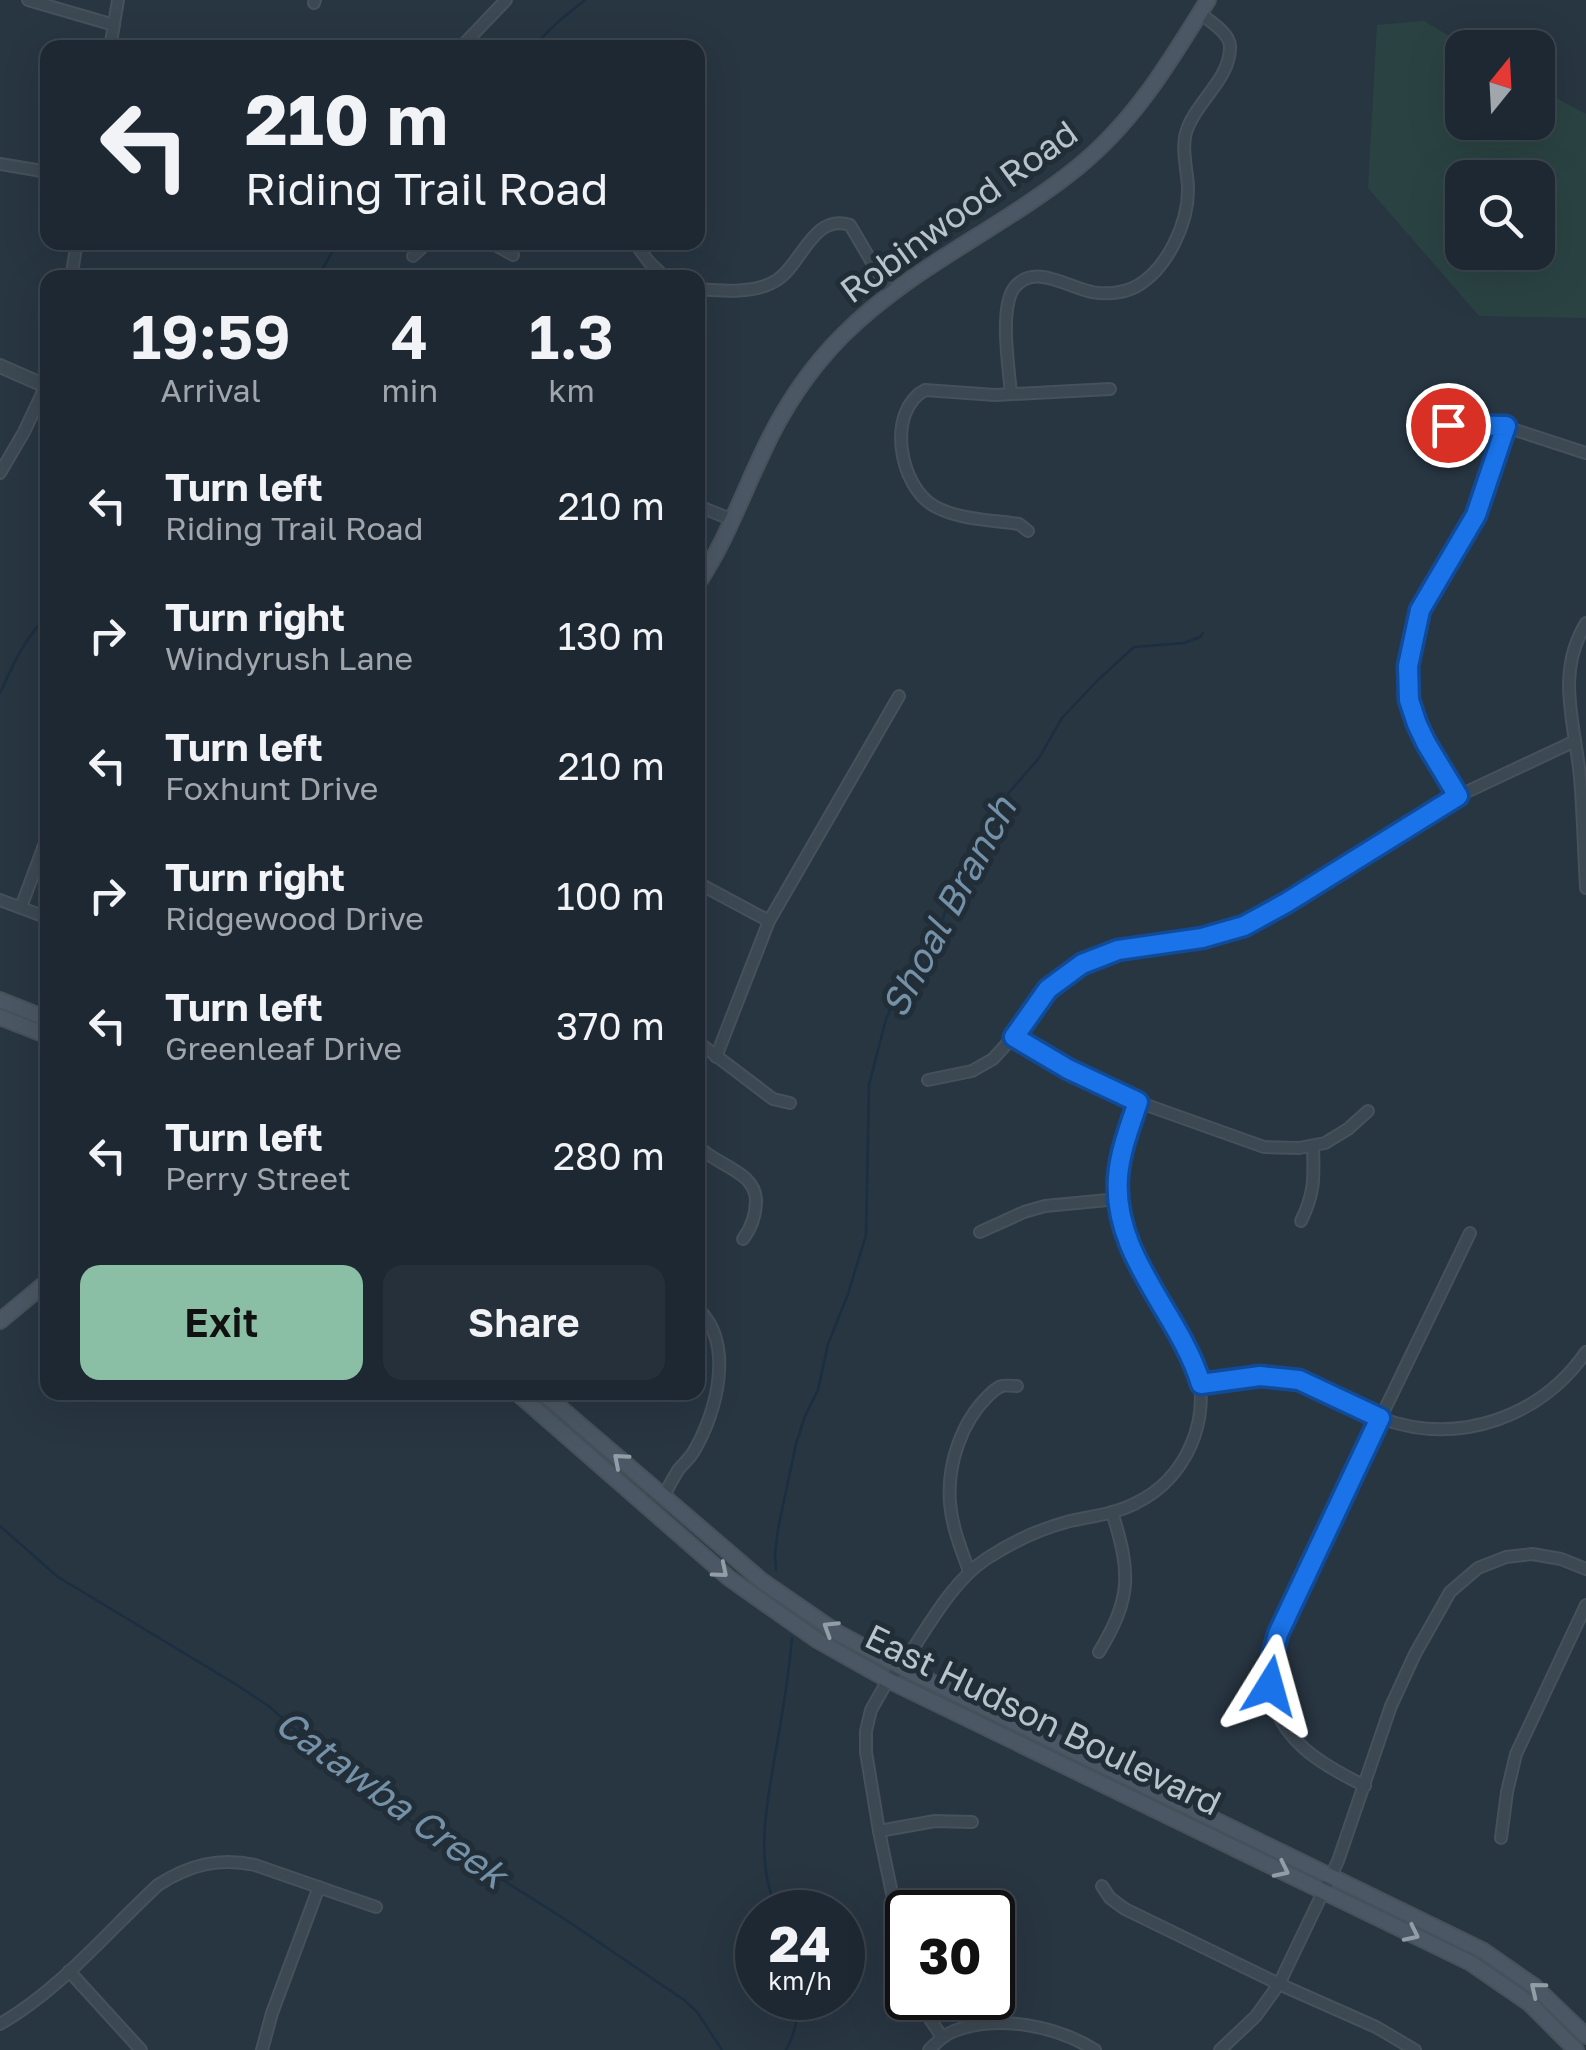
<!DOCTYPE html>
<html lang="en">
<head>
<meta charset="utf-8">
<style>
	body { margin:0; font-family:"Golos Text",sans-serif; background:#26303a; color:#f1f3f6; height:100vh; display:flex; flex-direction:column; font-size:38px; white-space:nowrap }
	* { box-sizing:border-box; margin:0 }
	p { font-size:32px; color:#a1a6ac }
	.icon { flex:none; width:55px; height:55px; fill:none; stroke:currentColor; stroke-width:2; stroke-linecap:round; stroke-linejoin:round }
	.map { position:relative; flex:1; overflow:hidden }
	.side { position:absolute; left:40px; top:270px; width:665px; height:1130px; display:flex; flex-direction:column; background:#1e2832; border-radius:20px; box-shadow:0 10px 40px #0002,0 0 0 2px #3c444d }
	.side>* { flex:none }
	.banner { position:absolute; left:40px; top:40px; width:665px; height:210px; border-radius:20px; box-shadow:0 10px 40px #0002,0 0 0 2px #3c444d; background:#1e2832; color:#f1f3f6; overflow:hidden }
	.needle { width:65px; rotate:18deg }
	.controls { position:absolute; left:1445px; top:30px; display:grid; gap:20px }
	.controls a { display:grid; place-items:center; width:110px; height:110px; border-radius:20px; background:#1e2832; box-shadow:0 10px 40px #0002,0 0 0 2px #3c444d; font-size:50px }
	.speed { position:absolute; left:735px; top:1890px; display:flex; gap:20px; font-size:50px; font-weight:700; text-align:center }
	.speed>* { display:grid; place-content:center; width:130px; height:130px; border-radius:50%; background:#1e2832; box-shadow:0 10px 40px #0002,0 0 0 2px #3c444d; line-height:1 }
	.speed small { font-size:25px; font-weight:400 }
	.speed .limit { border:5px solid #111; border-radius:15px; background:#fff; color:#111 }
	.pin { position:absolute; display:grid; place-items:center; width:85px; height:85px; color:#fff; margin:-42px; border:5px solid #fff; border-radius:50%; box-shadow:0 2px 10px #0007 }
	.me { position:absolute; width:110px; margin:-55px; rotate:8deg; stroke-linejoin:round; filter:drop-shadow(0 0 8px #0008) }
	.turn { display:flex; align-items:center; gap:35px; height:210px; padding:0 40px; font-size:45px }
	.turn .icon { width:130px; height:130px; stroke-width:2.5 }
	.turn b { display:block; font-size:70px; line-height:85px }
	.eta { display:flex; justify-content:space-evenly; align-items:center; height:170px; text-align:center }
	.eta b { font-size:60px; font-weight:600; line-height:70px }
	.action { display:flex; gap:20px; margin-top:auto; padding:20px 40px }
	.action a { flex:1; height:115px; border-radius:20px; background:#8abfa5; color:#111; font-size:40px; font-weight:600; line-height:115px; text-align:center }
	.action a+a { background:#26303a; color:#f1f3f6 }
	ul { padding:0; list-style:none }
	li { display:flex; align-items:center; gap:30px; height:130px; padding:0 40px }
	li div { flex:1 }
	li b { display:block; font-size:38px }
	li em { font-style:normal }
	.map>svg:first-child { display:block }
	.green { fill:#2a4342; fill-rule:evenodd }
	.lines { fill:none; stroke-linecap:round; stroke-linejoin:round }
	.stream { stroke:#1b2f40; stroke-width:2.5 }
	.minor-casing { stroke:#46515b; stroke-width:14 }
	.tertiary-casing { stroke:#46515b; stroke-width:16 }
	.secondary-casing { stroke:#46515b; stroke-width:18 }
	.minor { stroke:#3c4852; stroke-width:10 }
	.tertiary { stroke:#3c4852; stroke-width:12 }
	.secondary { stroke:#4b5764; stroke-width:14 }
	.oneway { stroke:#929da7 }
	.route-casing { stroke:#114b97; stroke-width:25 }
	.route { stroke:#1a73e8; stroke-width:18 }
	.labels { text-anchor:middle; stroke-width:10; stroke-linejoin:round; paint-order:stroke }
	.street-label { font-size:35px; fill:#b9c3cb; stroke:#212d37 }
	.water-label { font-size:38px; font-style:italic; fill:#7491a8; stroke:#212d37 }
</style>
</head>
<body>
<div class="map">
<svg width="1586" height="2050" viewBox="0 0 1586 2050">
	<rect width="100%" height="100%" fill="#283642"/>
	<path class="green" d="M1424 21 1468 47 1462 48V122H1538V88L1586 114V318L1479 316 1368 188 1377 25ZM1462 178H1538V252H1462Z"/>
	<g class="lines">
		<g class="stream">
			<path d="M531 48 559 21 585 0"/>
			<path d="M317 278 338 242"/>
			<path d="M0 693C12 667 25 636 48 616"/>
			<path d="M0 1526 58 1577 237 1685 270 1707 345 1775 421 1828 566 1920 684 2000 697 2012 722 2050"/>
			<path d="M776 1570 775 1554 778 1529 796 1444 805 1416 818 1390 828 1344 848 1294 866 1235 869 1085 886 1019 910 965 943 918 961 869 982 830 999 804 1039 758 1062 718 1098 680 1134 647 1184 643 1200 637 1203 633"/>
			<path d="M778 1912C752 1858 769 1794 778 1738 784 1704 789 1672 792 1638"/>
			<path d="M786 2050C796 2032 798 2017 796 1998"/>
		</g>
		<g class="minor-casing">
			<g id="minor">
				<path d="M28 0 114 25"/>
				<path d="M314 3 315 0"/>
				<path d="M110 48 118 0"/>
				<path d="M460 48 506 0"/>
				<path d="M0 164 48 172"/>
				<path d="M490 242 513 255"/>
				<path d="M634 242 649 262 666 278"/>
				<path d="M413 256 428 242"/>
				<path d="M71 278 77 242"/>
				<path d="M698 289C722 291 756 294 777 280 802 264 813 213 850 225L890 293"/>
				<path d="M1011 394C1009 368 999 309 1014 288 1034 262 1069 288 1092 292 1106 295 1124 293 1137 286 1168 268 1189 222 1188 187 1187 168 1180 145 1188 127 1198 100 1231 78 1230 46 1229 32 1210 22 1200 13"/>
				<path d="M1448 425 1506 427 1586 453"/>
				<path d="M0 473 24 432 48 381"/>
				<path d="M698 506 733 520"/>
				<path d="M1028 531 1019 524C992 520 959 520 934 506 899 486 886 411 925 390L995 395 1110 389"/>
				<path d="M1586 623C1555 674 1575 723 1580 777 1583 814 1584 851 1586 888"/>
				<path d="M1458 796 1426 743 1417 723 1409 700 1408 666 1420 611 1476 515 1506 427"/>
				<path d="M698 883 769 921"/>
				<path d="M0 900 48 918"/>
				<path d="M21 907 48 835"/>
				<path d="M1014 1037 1068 1069 1138 1102 1264 1147 1299 1148 1325 1143 1348 1129 1368 1111"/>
				<path d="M698 1042 773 1099 790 1103"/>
				<path d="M716 1057 769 921 899 696"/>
				<path d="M928 1080 972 1071 993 1059 1023 1026 1048 989 1082 964 1118 950 1203 939 1244 926 1287 903 1458 796 1575 741"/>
				<path d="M698 1146C717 1166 755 1171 756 1200 756 1215 752 1227 743 1239"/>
				<path d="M1301 1221C1315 1193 1314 1177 1313 1146"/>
				<path d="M980 1232 1024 1212 1045 1206 1118 1199"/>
				<path d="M1201 1384C1233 1379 1268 1371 1300 1380 1329 1388 1354 1409 1383 1419 1459 1446 1541 1417 1586 1352"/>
				<path d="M663 1497C668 1488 673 1478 679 1469 684 1463 690 1458 694 1451 717 1412 735 1343 698 1309"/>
				<path d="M969 1571C961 1549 952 1527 950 1503 947 1465 961 1422 989 1395 993 1391 996 1388 1002 1386 1004 1385 1015 1386 1017 1386"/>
				<path d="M1099 1652C1132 1597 1131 1573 1112 1512"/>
				<path d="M1365 1786C1322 1765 1276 1739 1270 1686 1265 1637 1318 1548 1340 1502 1383 1412 1427 1323 1470 1233"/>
				<path d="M879 1831 935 1821 972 1822"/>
				<path d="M1501 1838 1507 1792 1516 1754 1586 1605"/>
				<path d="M1102 1886 1110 1898 1125 1909 1279 1984 1376 2027 1415 2050"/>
				<path d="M69 1971 141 2050"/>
				<path d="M908 1982 904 1971 900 1932 879 1831 866 1752V1731L871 1710 888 1680 901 1667C925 1632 951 1582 986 1559 1012 1542 1039 1529 1070 1521 1092 1516 1115 1514 1136 1503 1186 1479 1212 1419 1196 1367 1167 1303 1109 1244 1119 1169 1122 1146 1131 1124 1138 1102"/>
				<path d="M916 1998 942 2037"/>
				<path d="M0 2024C61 1989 107 1932 158 1885 189 1865 219 1857 255 1865L376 1907"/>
				<path d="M262 2050 272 2013 319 1887"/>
				<path d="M929 2050C937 2042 944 2035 954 2031 999 2014 1056 2026 1095 2050"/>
				<path d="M1220 2050 1256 2016 1279 1984 1338 1861 1391 1706 1415 1654 1450 1592 1478 1568 1506 1557 1532 1554 1561 1559 1586 1569"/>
			</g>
		</g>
		<g class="tertiary-casing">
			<path id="tertiary" d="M0 366 48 387"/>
		</g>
		<g class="secondary-casing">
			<g id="secondary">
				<path d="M698 583C725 543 741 498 762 454 782 410 809 369 843 335 912 266 1003 228 1078 167 1135 121 1170 61 1208 0"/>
				<path d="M0 1000 48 1019"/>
				<path d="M0 1017 48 1036"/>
				<path d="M0 1321 48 1281"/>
				<path d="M516 1392 729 1578 817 1640 888 1680 1471 1963 1529 2003 1576 2050"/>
				<path d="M542 1392 762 1581 836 1632 901 1667 1482 1950 1534 1986 1586 2036"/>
			</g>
		</g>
		<use href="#minor" class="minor"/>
		<use href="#tertiary" class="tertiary"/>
		<use href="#secondary" class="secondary"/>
	</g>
	<defs><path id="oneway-chevron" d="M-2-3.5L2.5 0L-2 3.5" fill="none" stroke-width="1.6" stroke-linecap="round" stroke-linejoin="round" transform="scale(2.5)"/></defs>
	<g class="oneway">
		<use href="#oneway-chevron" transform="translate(620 1460) rotate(-139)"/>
		<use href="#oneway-chevron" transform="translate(721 1571) rotate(40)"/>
		<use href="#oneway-chevron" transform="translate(830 1628) rotate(-148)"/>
		<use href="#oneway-chevron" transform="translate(1282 1870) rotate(26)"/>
		<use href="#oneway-chevron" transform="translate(1412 1934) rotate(26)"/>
		<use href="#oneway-chevron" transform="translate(1537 1989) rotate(-141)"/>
	</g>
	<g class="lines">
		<g class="route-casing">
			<path id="route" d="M1270 1686 1271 1661 1278 1634 1380 1418 1299 1380 1260 1376 1201 1384C1179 1312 1112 1256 1118 1177 1120 1151 1130 1126 1138 1102L1068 1069 1014 1037 1048 989 1082 964 1118 950 1202 938 1244 926 1286 903 1458 796 1426 743 1417 724 1409 700 1408 666 1420 610 1476 515 1506 426 1448 425"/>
		</g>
		<use href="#route" class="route"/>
	</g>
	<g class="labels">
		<g class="street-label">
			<text transform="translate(959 212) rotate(-36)" y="12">Robinwood Road</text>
			<text transform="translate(1043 1720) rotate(26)" y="12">East Hudson Boulevard</text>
		</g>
		<g class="water-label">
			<text transform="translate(949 907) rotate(-62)" y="13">Shoal Branch</text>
			<text transform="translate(391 1799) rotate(36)" y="13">Catawba Creek</text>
		</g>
	</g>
</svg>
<div class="controls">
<a><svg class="needle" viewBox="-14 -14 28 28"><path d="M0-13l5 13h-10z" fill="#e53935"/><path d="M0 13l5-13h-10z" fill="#a1a6ac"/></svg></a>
<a><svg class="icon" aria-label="search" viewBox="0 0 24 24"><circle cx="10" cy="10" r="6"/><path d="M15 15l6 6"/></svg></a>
</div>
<div class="speed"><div>24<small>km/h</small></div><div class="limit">30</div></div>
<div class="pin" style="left:1448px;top:425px;background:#d93025"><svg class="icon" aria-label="arrive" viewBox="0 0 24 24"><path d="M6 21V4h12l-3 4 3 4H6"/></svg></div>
<svg class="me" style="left:1270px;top:1686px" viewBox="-20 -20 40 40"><path d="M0-17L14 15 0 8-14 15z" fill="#1a73e8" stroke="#fff" stroke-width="4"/></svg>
<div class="banner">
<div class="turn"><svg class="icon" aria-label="left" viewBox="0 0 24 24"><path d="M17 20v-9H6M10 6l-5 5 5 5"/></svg><div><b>210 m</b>Riding Trail Road</div></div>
</div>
<section class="side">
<div class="eta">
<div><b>19:59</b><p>Arrival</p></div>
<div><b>4</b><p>min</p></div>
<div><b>1.3</b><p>km</p></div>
</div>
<ul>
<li><svg class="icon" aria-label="left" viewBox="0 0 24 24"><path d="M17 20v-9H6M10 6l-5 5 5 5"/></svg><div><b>Turn left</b><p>Riding Trail Road</p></div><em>210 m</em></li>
<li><svg class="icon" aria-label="right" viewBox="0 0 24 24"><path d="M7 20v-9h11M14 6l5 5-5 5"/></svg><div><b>Turn right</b><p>Windyrush Lane</p></div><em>130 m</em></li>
<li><svg class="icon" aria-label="left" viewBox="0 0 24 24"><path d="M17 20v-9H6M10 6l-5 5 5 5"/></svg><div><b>Turn left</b><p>Foxhunt Drive</p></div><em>210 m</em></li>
<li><svg class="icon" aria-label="right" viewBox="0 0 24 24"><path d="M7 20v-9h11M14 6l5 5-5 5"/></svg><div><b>Turn right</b><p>Ridgewood Drive</p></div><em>100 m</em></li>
<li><svg class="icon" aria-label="left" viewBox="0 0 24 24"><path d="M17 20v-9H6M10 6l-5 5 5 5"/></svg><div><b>Turn left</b><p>Greenleaf Drive</p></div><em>370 m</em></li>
<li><svg class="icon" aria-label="left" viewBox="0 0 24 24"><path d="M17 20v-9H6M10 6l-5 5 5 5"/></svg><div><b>Turn left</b><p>Perry Street</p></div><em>280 m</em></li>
</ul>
<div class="action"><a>Exit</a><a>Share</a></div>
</section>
</div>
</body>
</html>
